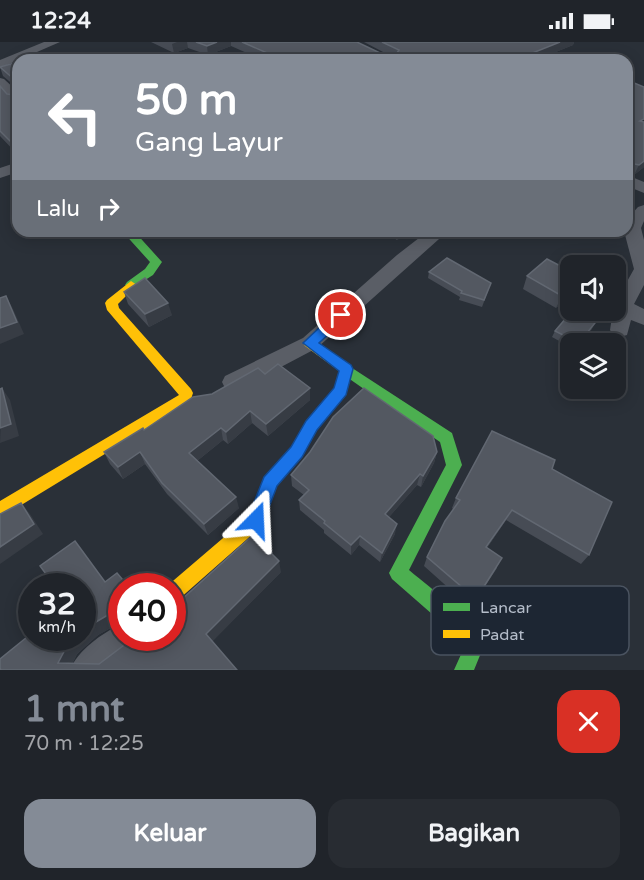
<!DOCTYPE html>
<html lang="id">
<head>
<meta charset="utf-8">
<style>
	body { margin:0; font-family:"Varela Round",sans-serif; background:#282c32; color:#f1f3f6; height:100vh; display:flex; flex-direction:column; font-size:22px; white-space:nowrap }
	* { box-sizing:border-box; margin:0 }
	p { font-size:20px; color:#a2a4a8 }
	.icon { flex:none; width:33px; height:33px; fill:none; stroke:currentColor; stroke-width:2; stroke-linecap:round; stroke-linejoin:round }
	.map { position:relative; height:628px; overflow:hidden }
	.sheet { display:flex; flex-direction:column; background:#20242a; flex:1 }
	.sheet>* { flex:none }
	.top-card { position:absolute; left:12px; top:12px; width:621px; height:183px; border-radius:18px; box-shadow:0 3px 15px #0003,0 0 0 2px #3d4147; background:#848b96; color:#fff; overflow:hidden }
	.controls { position:absolute; left:560px; top:213px; display:grid; gap:12px }
	.controls a { display:grid; place-items:center; width:66px; height:66px; border-radius:12px; background:#20242a; box-shadow:0 3px 15px #0003,0 0 0 2px #3d4147; font-size:30px }
	.speed { position:absolute; left:18px; top:531px; display:flex; gap:12px; font-size:30px; font-weight:700; text-align:center }
	.speed>* { display:grid; place-content:center; width:78px; height:78px; border-radius:50%; background:#20242a; box-shadow:0 3px 15px #0003,0 0 0 2px #3d4147; line-height:1 }
	.speed small { font-size:15px; font-weight:400 }
	.speed .limit { border:9px solid #d22; background:#fff; color:#111 }
	.pin { position:absolute; display:grid; place-items:center; width:51px; height:51px; color:#fff; margin:-26px; border:3px solid #fff; border-radius:50%; box-shadow:0 2px 6px #0007 }
	.me { position:absolute; width:66px; margin:-33px; rotate:21deg; stroke-linejoin:round; filter:drop-shadow(0 0 4px #0008) }
	.turn { display:flex; align-items:center; gap:21px; height:126px; padding:0 24px; font-size:27px }
	.turn .icon { width:78px; height:78px; stroke-width:2.5 }
	.turn b { display:block; font-size:42px; line-height:51px }
	.then { display:flex; align-items:center; height:57px; padding:0 24px; background:#0003; gap:12px; font-size:22px }
	.round { display:grid; place-items:center; flex:none; width:63px; height:63px; border-radius:18px; background:#282c32 }
	.summary { display:flex; align-items:center; justify-content:space-between; height:102px; padding:0 24px }
	h1 { font-size:36px; font-weight:700; line-height:45px; color:#848b96 }
	.action { display:flex; gap:12px; margin-top:auto; padding:12px 24px }
	.action a { flex:1; height:69px; border-radius:18px; background:#848b96; color:#fff; font-size:24px; font-weight:700; line-height:69px; text-align:center }
	.action a+a { background:#282c32; color:#f1f3f6 }
	.status { display:flex; justify-content:space-between; align-items:center; height:42px; padding:0 30px; background:#20242a; direction:ltr }
	.status svg { height:16px; fill:currentColor }
	.map>svg:first-child { display:block }
	.lines { fill:none; stroke-linecap:round; stroke-linejoin:round }
	.street { fill:#5a5e66; fill-rule:evenodd }
	.fast { fill:#4caf50; fill-rule:evenodd }
	.slow { fill:#ffc107; fill-rule:evenodd }
	.wall { fill:#474c55 }
	.shaded-wall { fill:#373c44 }
	.building { fill:#535861; stroke:#626872; stroke-width:1.5 }
	.route { fill:#1a73e8; stroke:#114b97; stroke-width:1.5 }
	.key { fill:#1d2633; stroke:#4a5360; stroke-width:1.5 }
	.key-label { font-size:16px; fill:#b4bcc9 }
</style>
</head>
<body>
<div class="status"><b>12:24</b><svg viewBox="0 0 49 12"><path d="M0 12V9h3v3zM5 12V6h3v6zM10 12V3h3v9zM15 12V0h3v12zM26 1h20v11H26zM47 4h2v5h-2z"/></svg></div>
<div class="map">
<svg width="644" height="628" viewBox="0 0 644 628">
	<rect width="100%" height="100%" fill="#2a3038"/>
	<g class="lines">
		<g class="street">
			<path d="M44 0H60L0 26V18Z"/>
			<path d="M0 36 4 37 18 50V61L13 60 0 47Z"/>
			<path d="M18 120V130L0 136V126Z"/>
			<path d="M627 133 644 140V151L627 144Z"/>
			<path d="M644 163V179L641 186 644 198V243L634 262 644 267V283L631 278 627 293 620 295 613 293 610 288 613 268H615V261L634 227 624 189H627V177L638 165Z"/>
			<path d="M428 189H448L317 306 241 346 233 349 225 346 222 340 225 334 303 296 397 213Z"/>
			<path d="M122 582V596H138L134 607 108 628H70C77 609 103 590 122 582Z"/>
		</g>
		<g class="fast">
			<path d="M122 189H134L162 220 153 233 131 247 125 243 127 240 145 227 150 220Z"/>
			<path d="M346 322 452 391 462 423 409 528C435 550 469 573 483 606L474 628H454L463 608 440 579 392 537 389 531 446 423 440 400 341 331 339 327 341 323Z"/>
		</g>
		<g class="slow">
			<path d="M131 239 137 243 118 262 119 266 191 347 193 351 190 360 0 476V459L179 353 107 268 105 261 107 258Z"/>
			<path d="M310 296 351 323 353 327 346 353 317 388 302 415 277 444 262 484 178 558 172 561V544H167L250 473 264 435 292 405 307 380 334 347 339 329 305 304 303 301Z"/>
		</g>
	</g>
	<g class="wall">
		<path d="M151 0H357L380 11H385L364 0H574L573 3 536 18H263L231 4 208 13 188 6 174 11Z"/>
		<path d="M18 20V113L0 94V44L7 52 14 53 16 51V45L3 34 0 25Z"/>
		<path d="M627 38 644 125 634 133 629 132 627 135Z"/>
		<path d="M383 189H411L397 198Z"/>
		<path d="M570 229V254L556 266 523 247 527 234Z"/>
		<path d="M429 230 491 241 482 265 459 258 460 255 428 236Z"/>
		<path d="M124 250 172 273 149 285 128 262Z"/>
		<path d="M592 287 580 302H570V305L552 295 555 289Z"/>
		<path d="M265 332 310 358 268 394 252 381 228 402 223 398 197 419 239 466 208 493 167 452 145 422 123 437 110 422 104 410 212 352Z"/>
		<path d="M437 410 434 421 421 445 417 443 389 475 395 492 380 520 359 503 351 513 324 491V488L300 468 299 458 304 453 292 444 291 433Z"/>
		<path d="M552 427 589 513 581 522 506 478 487 506 497 526 471 566 424 524 427 515 453 467 452 466 456 456Z"/>
		<path d="M281 530 212 599 237 628H1L105 540 122 544V591L116 584V583L98 593 77 612 72 622H99Z"/>
	</g>
	<g class="shaded-wall">
		<path d="M177 0H187L188 6 174 11 172 2Z"/>
		<path d="M217 0H231V4L208 13 207 4Z"/>
		<path d="M560 0H574L573 3 536 18H515Z"/>
		<path d="M644 119V125L634 133 639 123Z"/>
		<path d="M227 189H243L228 194Z"/>
		<path d="M263 189H277L264 194Z"/>
		<path d="M398 189H411L397 198Z"/>
		<path d="M570 246V254L556 266 562 254Z"/>
		<path d="M6 254 13 267 24 292 0 302V286Z"/>
		<path d="M168 261 172 273 149 285 145 272Z"/>
		<path d="M595 281 592 287 580 302H578Z"/>
		<path d="M2 346 10 358 19 394 0 401Z"/>
		<path d="M310 346V358L268 394 266 382Z"/>
		<path d="M250 369 252 381 228 402 226 390Z"/>
		<path d="M221 386 223 398 192 423 189 411Z"/>
		<path d="M140 410 145 422 123 437 118 425Z"/>
		<path d="M437 410 434 421 421 445 423 434Z"/>
		<path d="M420 432 417 443 383 482 385 472Z"/>
		<path d="M236 455 239 466 208 493 204 482Z"/>
		<path d="M21 461 30 472 43 492 0 522V505Z"/>
		<path d="M512 468 506 478 481 515 486 505Z"/>
		<path d="M397 482 395 492 380 520 382 511Z"/>
		<path d="M360 494 359 503 351 513V503Z"/>
		<path d="M279 519 281 530 211 601 206 592Z"/>
		<path d="M113 570 121 580 98 593 77 612 69 628 58 621 67 604 76 596H82V589L89 584Z"/>
	</g>
	<g class="building">
		<path d="M196 0H217L207 4Z"/>
		<path d="M242 0H357L380 11H397L399 8 382 0H560L515 18H278L281 17Z"/>
		<path d="M18 20V107L0 89V44L7 52 14 53 16 51V39L0 25Z"/>
		<path d="M627 38 644 45V77L640 79 644 80V119L639 123 630 121 629 130 627 132Z"/>
		<path d="M447 216 491 241 484 258 461 251 462 249 429 230Z"/>
		<path d="M547 217 570 229V246L562 254 527 234Z"/>
		<path d="M145 236 168 261 145 272 124 250Z"/>
		<path d="M6 254 17 280 0 286V256Z"/>
		<path d="M572 269 595 281 579 301 555 289Z"/>
		<path d="M278 322 310 346 266 382 250 369 226 390 221 386 189 411 236 455 204 482 162 441 140 410 118 425 104 410 143 386 144 388 193 355 212 352 258 326 265 332Z"/>
		<path d="M2 346 11 382 0 386V347Z"/>
		<path d="M364 346 433 394 437 410 423 434 420 432 385 472 397 482 382 511 360 494 351 503 324 481 325 479 299 458 309 448 291 433 310 410 333 375Z"/>
		<path d="M492 389 555 418 552 427 612 460 589 513 512 468 486 505 502 516 476 557 427 515 445 479 460 458 456 456Z"/>
		<path d="M21 461 34 482 0 505V472Z"/>
		<path d="M253 493 279 519 206 592 237 628H1L0 626V617L32 591V596H76L67 604 58 621 99 622 128 600 129 596H172V561L182 557Z"/>
		<path d="M75 499 105 540 117 531 128 544H122V585L116 584V572L113 570 89 584 82 589V544H32V558L25 547 46 532 40 524Z"/>
	</g>
	<path class="route" d="M341 269 345 270 347 273 345 277 319 301 351 323 353 327 346 353 317 388 302 415 277 444 262 484 256 486 250 484 247 478 264 435 291 405 306 379 334 346 339 329 303 301 336 270Z"/>
	<rect x="431" y="544" width="198" height="69" rx="9" class="key"/>
	<rect x="443" y="561" width="27" height="8" fill="#4caf50"/>
	<rect x="443" y="588" width="27" height="8" fill="#ffc107"/>
	<g class="key-label">
		<text x="480" y="571">Lancar</text>
		<text x="480" y="598">Padat</text>
	</g>
</svg>
<div class="controls">
<a><svg class="icon" aria-label="sound" viewBox="0 0 24 24"><path d="M4 9h4l5-4v14l-5-4H4zM17 9q2 3 0 6"/></svg></a>
<a><svg class="icon" aria-label="layers" viewBox="0 0 24 24"><path d="M12 4l9 5-9 5-9-5zM3 14l9 5 9-5"/></svg></a>
</div>
<div class="speed"><div>32<small>km/h</small></div><div class="limit">40</div></div>
<div class="pin" style="left:341px;top:273px;background:#d93025"><svg class="icon" aria-label="arrive" viewBox="0 0 24 24"><path d="M6 21V4h12l-3 4 3 4H6"/></svg></div>
<svg class="me" style="left:256px;top:478px" viewBox="-20 -20 40 40"><path d="M0-17L14 15 0 8-14 15z" fill="#1a73e8" stroke="#fff" stroke-width="4"/></svg>
<div class="top-card">
<div class="turn"><svg class="icon" aria-label="left" viewBox="0 0 24 24"><path d="M17 20v-9H6M10 6l-5 5 5 5"/></svg><div><b>50 m</b>Gang Layur</div></div>
<div class="then">Lalu<svg class="icon" aria-label="right" viewBox="0 0 24 24"><path d="M7 20v-9h11M14 6l5 5-5 5"/></svg></div>
</div>
</div>
<section class="sheet">
<div class="summary"><div><h1>1 mnt</h1><p>70 m · 12:25</p></div><a class="round" style="background:#d93025;color:#fff"><svg class="icon" aria-label="close" viewBox="0 0 24 24"><path d="M6 6l12 12M18 6L6 18"/></svg></a></div>
<div class="action"><a>Keluar</a><a>Bagikan</a></div>
</section>
</body>
</html>
